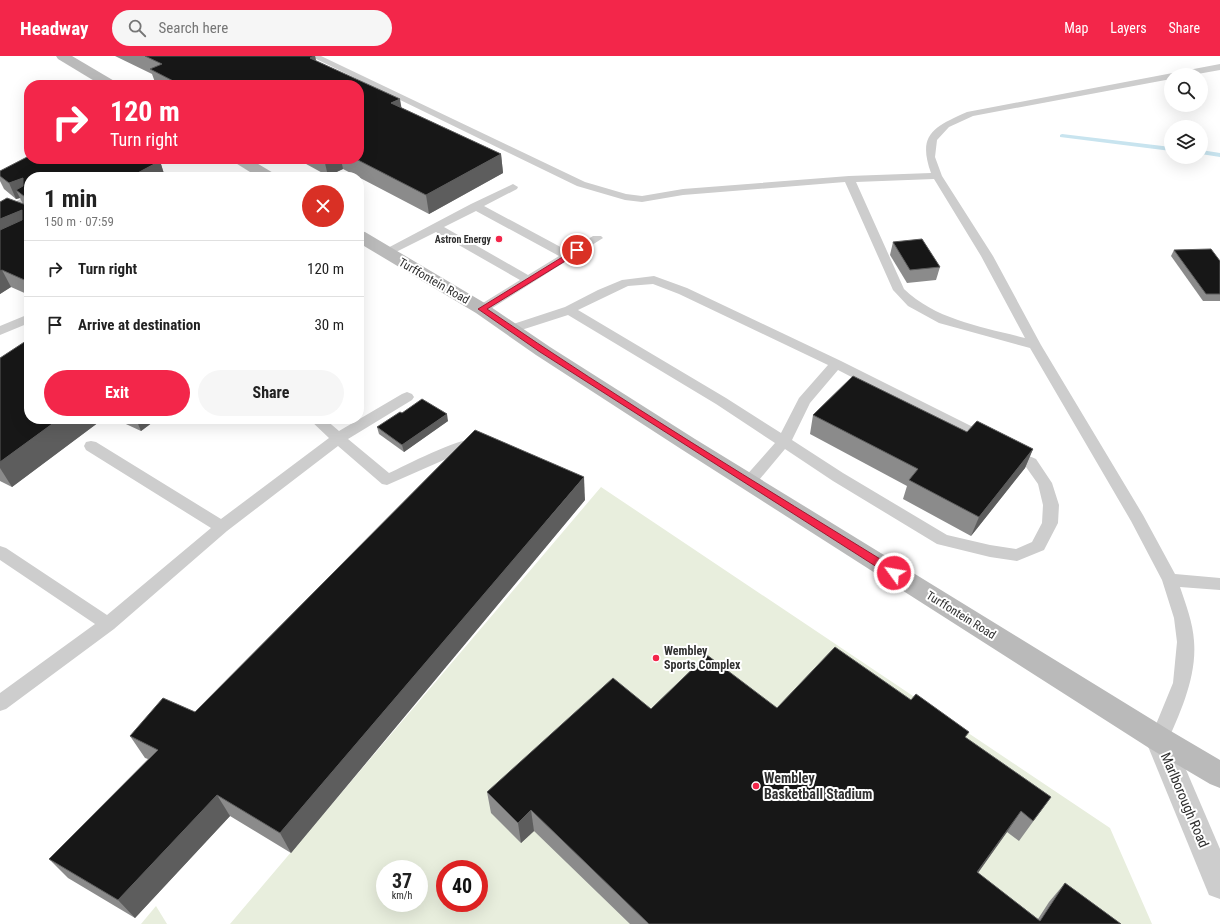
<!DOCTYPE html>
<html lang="en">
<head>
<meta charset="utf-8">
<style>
	body { margin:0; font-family:"Roboto Condensed",sans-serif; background:#f6f6f6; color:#222; height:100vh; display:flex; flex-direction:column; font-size:15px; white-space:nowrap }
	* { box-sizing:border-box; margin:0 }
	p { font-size:13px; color:#767676 }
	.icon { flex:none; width:22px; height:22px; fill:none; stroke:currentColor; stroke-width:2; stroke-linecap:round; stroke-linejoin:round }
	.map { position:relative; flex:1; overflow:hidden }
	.panel { position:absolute; left:24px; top:116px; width:340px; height:252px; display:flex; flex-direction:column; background:#fff; border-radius:16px; box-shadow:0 4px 16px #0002 }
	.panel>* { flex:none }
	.top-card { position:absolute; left:24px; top:24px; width:340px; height:84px; border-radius:16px; box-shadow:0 4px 16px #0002; background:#f3264a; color:#fff; overflow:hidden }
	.tools { position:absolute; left:1164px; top:12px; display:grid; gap:8px }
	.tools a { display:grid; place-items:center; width:44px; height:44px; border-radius:50%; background:#fff; box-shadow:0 4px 16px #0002; font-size:20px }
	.speed { position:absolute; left:376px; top:804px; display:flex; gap:8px; font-size:20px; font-weight:700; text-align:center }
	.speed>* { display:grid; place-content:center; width:52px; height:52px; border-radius:50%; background:#fff; box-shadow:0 4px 16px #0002; line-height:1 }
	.speed small { font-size:10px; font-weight:400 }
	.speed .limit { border:6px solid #d22; background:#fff; color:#111 }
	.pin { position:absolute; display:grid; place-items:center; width:34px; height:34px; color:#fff; margin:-17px; border:2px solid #fff; border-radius:50%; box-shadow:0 1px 4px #0007 }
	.me { position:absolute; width:44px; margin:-22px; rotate:302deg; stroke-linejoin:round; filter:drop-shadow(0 0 3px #0008) }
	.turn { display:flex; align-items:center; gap:14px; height:84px; padding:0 20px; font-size:18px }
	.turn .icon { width:52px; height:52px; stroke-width:2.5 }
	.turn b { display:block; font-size:28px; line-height:34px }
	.round { display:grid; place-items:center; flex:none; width:42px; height:42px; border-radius:21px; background:#f6f6f6 }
	.head { display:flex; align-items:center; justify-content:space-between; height:68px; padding:0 20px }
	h1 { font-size:24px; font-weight:700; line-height:30px }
	.button { display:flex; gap:8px; margin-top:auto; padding:8px 20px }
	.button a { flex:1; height:46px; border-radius:24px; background:#f3264a; color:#fff; font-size:16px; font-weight:700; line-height:46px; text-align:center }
	.button a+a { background:#f6f6f6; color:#222 }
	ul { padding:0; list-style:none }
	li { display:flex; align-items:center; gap:12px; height:56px; padding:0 20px; border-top:1px solid #e0e0e0 }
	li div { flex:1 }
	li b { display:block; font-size:15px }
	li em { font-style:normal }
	header { display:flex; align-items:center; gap:24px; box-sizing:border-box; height:56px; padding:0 20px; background:#f3264a; color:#fff }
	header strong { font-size:19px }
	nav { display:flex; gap:22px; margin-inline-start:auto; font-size:14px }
	.search { width:280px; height:36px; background:#f6f6f6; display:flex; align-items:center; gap:10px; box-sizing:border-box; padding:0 14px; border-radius:22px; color:#767676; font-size:15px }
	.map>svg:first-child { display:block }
	.green { fill:#e8eedd; fill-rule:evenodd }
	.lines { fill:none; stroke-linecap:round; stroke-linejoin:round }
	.stream { fill:#c8e4ef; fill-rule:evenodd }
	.lane { fill:#cdcdcd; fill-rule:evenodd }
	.street { fill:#cdcdcd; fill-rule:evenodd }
	.secondary { fill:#bababa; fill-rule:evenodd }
	.wall { fill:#8b8b8b }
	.shaded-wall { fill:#5d5d5d }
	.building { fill:#171717; stroke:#5d5d5d }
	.route { fill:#f3264a; stroke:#9e1930 }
	.poi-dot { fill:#f3264a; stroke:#fff; stroke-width:1.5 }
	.labels { text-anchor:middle; stroke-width:4; stroke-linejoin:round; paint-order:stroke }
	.far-poi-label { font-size:10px; font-weight:bold; fill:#303030; stroke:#fff; text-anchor:end }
	.street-label { font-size:12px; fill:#303030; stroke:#fff }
	.poi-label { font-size:12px; font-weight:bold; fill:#303030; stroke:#fff; text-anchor:start }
	.near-poi-label { font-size:14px; font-weight:bold; fill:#303030; stroke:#fff; text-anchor:start }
	.near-street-label { font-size:14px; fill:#303030; stroke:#fff }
</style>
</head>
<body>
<header>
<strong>Headway</strong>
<div class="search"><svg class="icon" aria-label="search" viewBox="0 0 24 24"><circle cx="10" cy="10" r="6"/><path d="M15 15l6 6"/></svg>Search here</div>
<nav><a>Map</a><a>Layers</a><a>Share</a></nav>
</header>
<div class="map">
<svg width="1220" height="868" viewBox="0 0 1220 868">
	<rect width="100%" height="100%" fill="#fff"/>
	<g class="green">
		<path d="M601 431 1110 772 1152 868H230ZM385 813H419V847H385ZM445 813H479V847H445Z"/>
		<path d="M156 850 167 868H141Z"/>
	</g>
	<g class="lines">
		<g class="stream">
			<path d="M1062 78 1171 91V95L1060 81V79Z"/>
			<path d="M1201 94 1220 97V101L1201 98Z"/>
		</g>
		<g class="lane">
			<path d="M310 0H321L585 126 626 138 642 140 683 133 849 120 931 117C917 78 934 71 967 56L1220 8V14L1192 19H1171V23L973 60 949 71 937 84 935 101 942 120 993 200 1041 289 1143 459 1175 518 1220 522V534L1180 531C1186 549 1193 567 1194 585 1197 621 1180 657 1166 689L1159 691 1152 689 1150 683 1173 627 1177 586 1174 562 1162 524 1131 465 1030 292 939 267 908 250 893 234 845 126 683 139 642 146 625 144 577 130ZM934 123 981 200 1025 282C983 271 936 264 904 233L856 126Z"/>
			<path d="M513 128 518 131 517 133 484 150 568 195 593 180H601L603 182 486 256H478L476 253 478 250 520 224 436 176 390 199H382L380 197 382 195 471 148ZM476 155 559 200 528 219 444 171Z"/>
			<path d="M29 139V146L0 160V153Z"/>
			<path d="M654 220 687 232 841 305 991 380 993 384 991 388 986 389 981 388 838 314 810 347 792 384 843 417 947 479 990 489 1016 493 1032 486 1042 467 1043 449 1038 428 1026 411 1006 401 1004 397 1006 393 1011 392 1036 403 1052 427 1059 449 1058 467 1044 494 1017 505 990 501 937 488 833 425 785 393 754 430 749 431 744 430 742 426 744 422 775 387 716 348 568 259 512 277 507 276 506 273 507 270 565 251 598 234 622 224ZM653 228 679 238 828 309 799 342 781 377 726 342 578 254 628 230Z"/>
			<path d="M29 258V267L0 279V270Z"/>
			<path d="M407 336 412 338 414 341 412 344 348 383 389 417C407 409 464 378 482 383L484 387 482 391 462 396 387 429 382 428 338 390 227 475 114 573 6 653 0 655V637L95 568 0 504V490L6 492 107 559 211 472 86 394 84 390 86 386 91 385 96 386 221 463 329 382 309 363H325L339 375 402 338Z"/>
		</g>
		<path class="street" d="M1159 671 1169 674 1220 793V843L1209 839 1145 683 1149 674Z"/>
		<g class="secondary">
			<path d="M56 0H72L116 26 118 29H101L58 3Z"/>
			<path d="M231 103H250L275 118 277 121H258L234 106Z"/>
			<path d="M359 175 365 176 488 249 550 291 695 383 1169 674 1220 704V732L1210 728 1149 692 681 393 536 299 476 257 359 187Z"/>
		</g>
	</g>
	<g class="wall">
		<path d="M115 0H315L316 5 402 52 501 98 503 117 429 158 343 113 328 120 297 103H359V29H156L152 18Z"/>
		<path d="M160 105 165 121H29V239L11 231 0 238V146L23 148 20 142 16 143 4 133 0 125V115Z"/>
		<path d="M893 186 940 211 936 224 907 227 890 199Z"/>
		<path d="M1174 194 1220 205V245H1203L1171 200Z"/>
		<path d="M0 302 29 363H103L12 431 0 425Z"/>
		<path d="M402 357 448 365 404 396 379 378 377 371Z"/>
		<path d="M813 359 967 376 1033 393 1025 412 971 480 903 443 907 430 810 378Z"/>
		<path d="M115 363H157L141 375Z"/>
		<path d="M585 444 291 797 230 760 135 862 68 822 49 803 148 703 145 702 130 680 195 656Z"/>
		<path d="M777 652 966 682 1051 741 1019 785 1007 776 978 817 1038 863 1049 846 1065 827 1121 868H630L534 775 521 787 491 757 487 736 651 653Z"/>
	</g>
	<g class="shaded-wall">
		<path d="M314 0H315L319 17 310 2Z"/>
		<path d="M400 43 403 61 391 47Z"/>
		<path d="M501 98 503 117 429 158 426 139Z"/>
		<path d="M56 103H91L62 120 55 106V104Z"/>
		<path d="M112 103H133L135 109 112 106 111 104Z"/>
		<path d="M324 103H341L343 113 328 120Z"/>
		<path d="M160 105 165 121H130Z"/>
		<path d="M23 122 29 136 16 134 20 142 16 143 9 127Z"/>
		<path d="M22 154 29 168 0 183V163Z"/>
		<path d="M2 214 11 231 0 238V215Z"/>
		<path d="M447 358 448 365 404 396 402 389Z"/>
		<path d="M59 363H103L12 431 0 412V406Z"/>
		<path d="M136 363H157L141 375Z"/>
		<path d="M1033 393 1025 412 971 480 979 461Z"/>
		<path d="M584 421 585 444 291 797 280 777Z"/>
		<path d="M217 739 230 760 135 862 118 844Z"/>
		<path d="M531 754 534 775 521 787 518 767Z"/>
		<path d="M1021 755 1007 776 965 835 977 816Z"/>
	</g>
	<g class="building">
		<path d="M145 0H314L310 2 400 43 391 47 501 98 426 139 356 103H359V29H181L150 13 162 8Z"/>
		<path d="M29 100V103H56L55 104V106H70L75 103H112L111 104 112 106H126L131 103H155L160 105 130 121H29V144L16 134 23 130V122L9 127 0 120V115Z"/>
		<path d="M7 142 29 150V226L2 214 0 215V174L22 164V154L0 163V146Z"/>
		<path d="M922 183 940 211 910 214 893 186Z"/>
		<path d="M1211 193 1220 205V238H1206L1174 194Z"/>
		<path d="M29 283V363H59L0 406V302Z"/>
		<path d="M853 320 967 376 977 365 1033 393 979 461 909 424 918 413 813 359Z"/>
		<path d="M422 343 447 358 402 389 377 371 400 356 402 357Z"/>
		<path d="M475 374 584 421 280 777 217 739 118 844 49 803 158 694 130 680 163 642 195 656Z"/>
		<path d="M835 591 911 644 916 638 969 676 965 681 1051 741 1033 765 1021 755 977 816 1040 865 1065 827 1121 868H649L531 754 518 767 487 736 613 622 651 653 707 599 777 652Z"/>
	</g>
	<path class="route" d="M577 192 580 193V196L487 253C621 345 760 429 898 514L899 517 898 520H891L540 296 478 253Z"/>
	<g class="poi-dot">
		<circle cx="499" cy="183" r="4"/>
		<circle cx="656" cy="602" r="4"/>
		<circle cx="756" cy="730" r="4"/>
	</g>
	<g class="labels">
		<g class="far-poi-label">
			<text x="491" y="187">Astron Energy</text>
		</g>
		<g class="street-label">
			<text transform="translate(434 225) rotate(30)" y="4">Turffontein Road</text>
			<text transform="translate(961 559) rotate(32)" y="4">Turffontein Road</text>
		</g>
		<g class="poi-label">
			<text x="664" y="599">Wembley<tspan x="664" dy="14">Sports Complex</tspan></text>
		</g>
		<g class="near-poi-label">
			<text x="764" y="727">Wembley<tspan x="764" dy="16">Basketball Stadium</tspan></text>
		</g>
		<g class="near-street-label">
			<text transform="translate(1185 744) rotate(67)" y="5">Marlborough Road</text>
		</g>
	</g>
</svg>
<div class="tools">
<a><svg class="icon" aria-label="search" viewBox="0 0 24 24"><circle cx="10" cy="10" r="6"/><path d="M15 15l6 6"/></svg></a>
<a><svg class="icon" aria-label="layers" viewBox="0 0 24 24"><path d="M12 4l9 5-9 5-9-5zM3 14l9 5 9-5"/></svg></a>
</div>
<div class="speed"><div>37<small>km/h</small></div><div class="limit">40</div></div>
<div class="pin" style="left:577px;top:194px;background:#d93025"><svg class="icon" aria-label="arrive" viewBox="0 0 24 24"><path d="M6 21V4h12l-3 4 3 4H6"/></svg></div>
<svg class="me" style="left:894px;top:517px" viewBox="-20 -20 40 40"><circle r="17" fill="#f3264a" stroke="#fff" stroke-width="3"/><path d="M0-11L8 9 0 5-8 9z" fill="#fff"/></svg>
<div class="top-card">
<div class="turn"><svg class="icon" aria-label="right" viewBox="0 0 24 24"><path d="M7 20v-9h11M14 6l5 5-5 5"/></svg><div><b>120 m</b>Turn right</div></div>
</div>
<section class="panel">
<div class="head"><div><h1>1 min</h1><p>150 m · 07:59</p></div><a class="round" style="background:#d93025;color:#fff"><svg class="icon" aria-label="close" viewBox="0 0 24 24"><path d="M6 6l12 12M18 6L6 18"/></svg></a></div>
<ul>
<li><svg class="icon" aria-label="right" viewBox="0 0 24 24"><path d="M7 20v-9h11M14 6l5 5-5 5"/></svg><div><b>Turn right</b></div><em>120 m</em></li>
<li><svg class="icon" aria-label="arrive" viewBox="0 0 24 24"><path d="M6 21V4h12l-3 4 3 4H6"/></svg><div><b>Arrive at destination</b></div><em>30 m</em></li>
</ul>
<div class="button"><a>Exit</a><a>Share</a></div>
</section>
</div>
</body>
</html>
